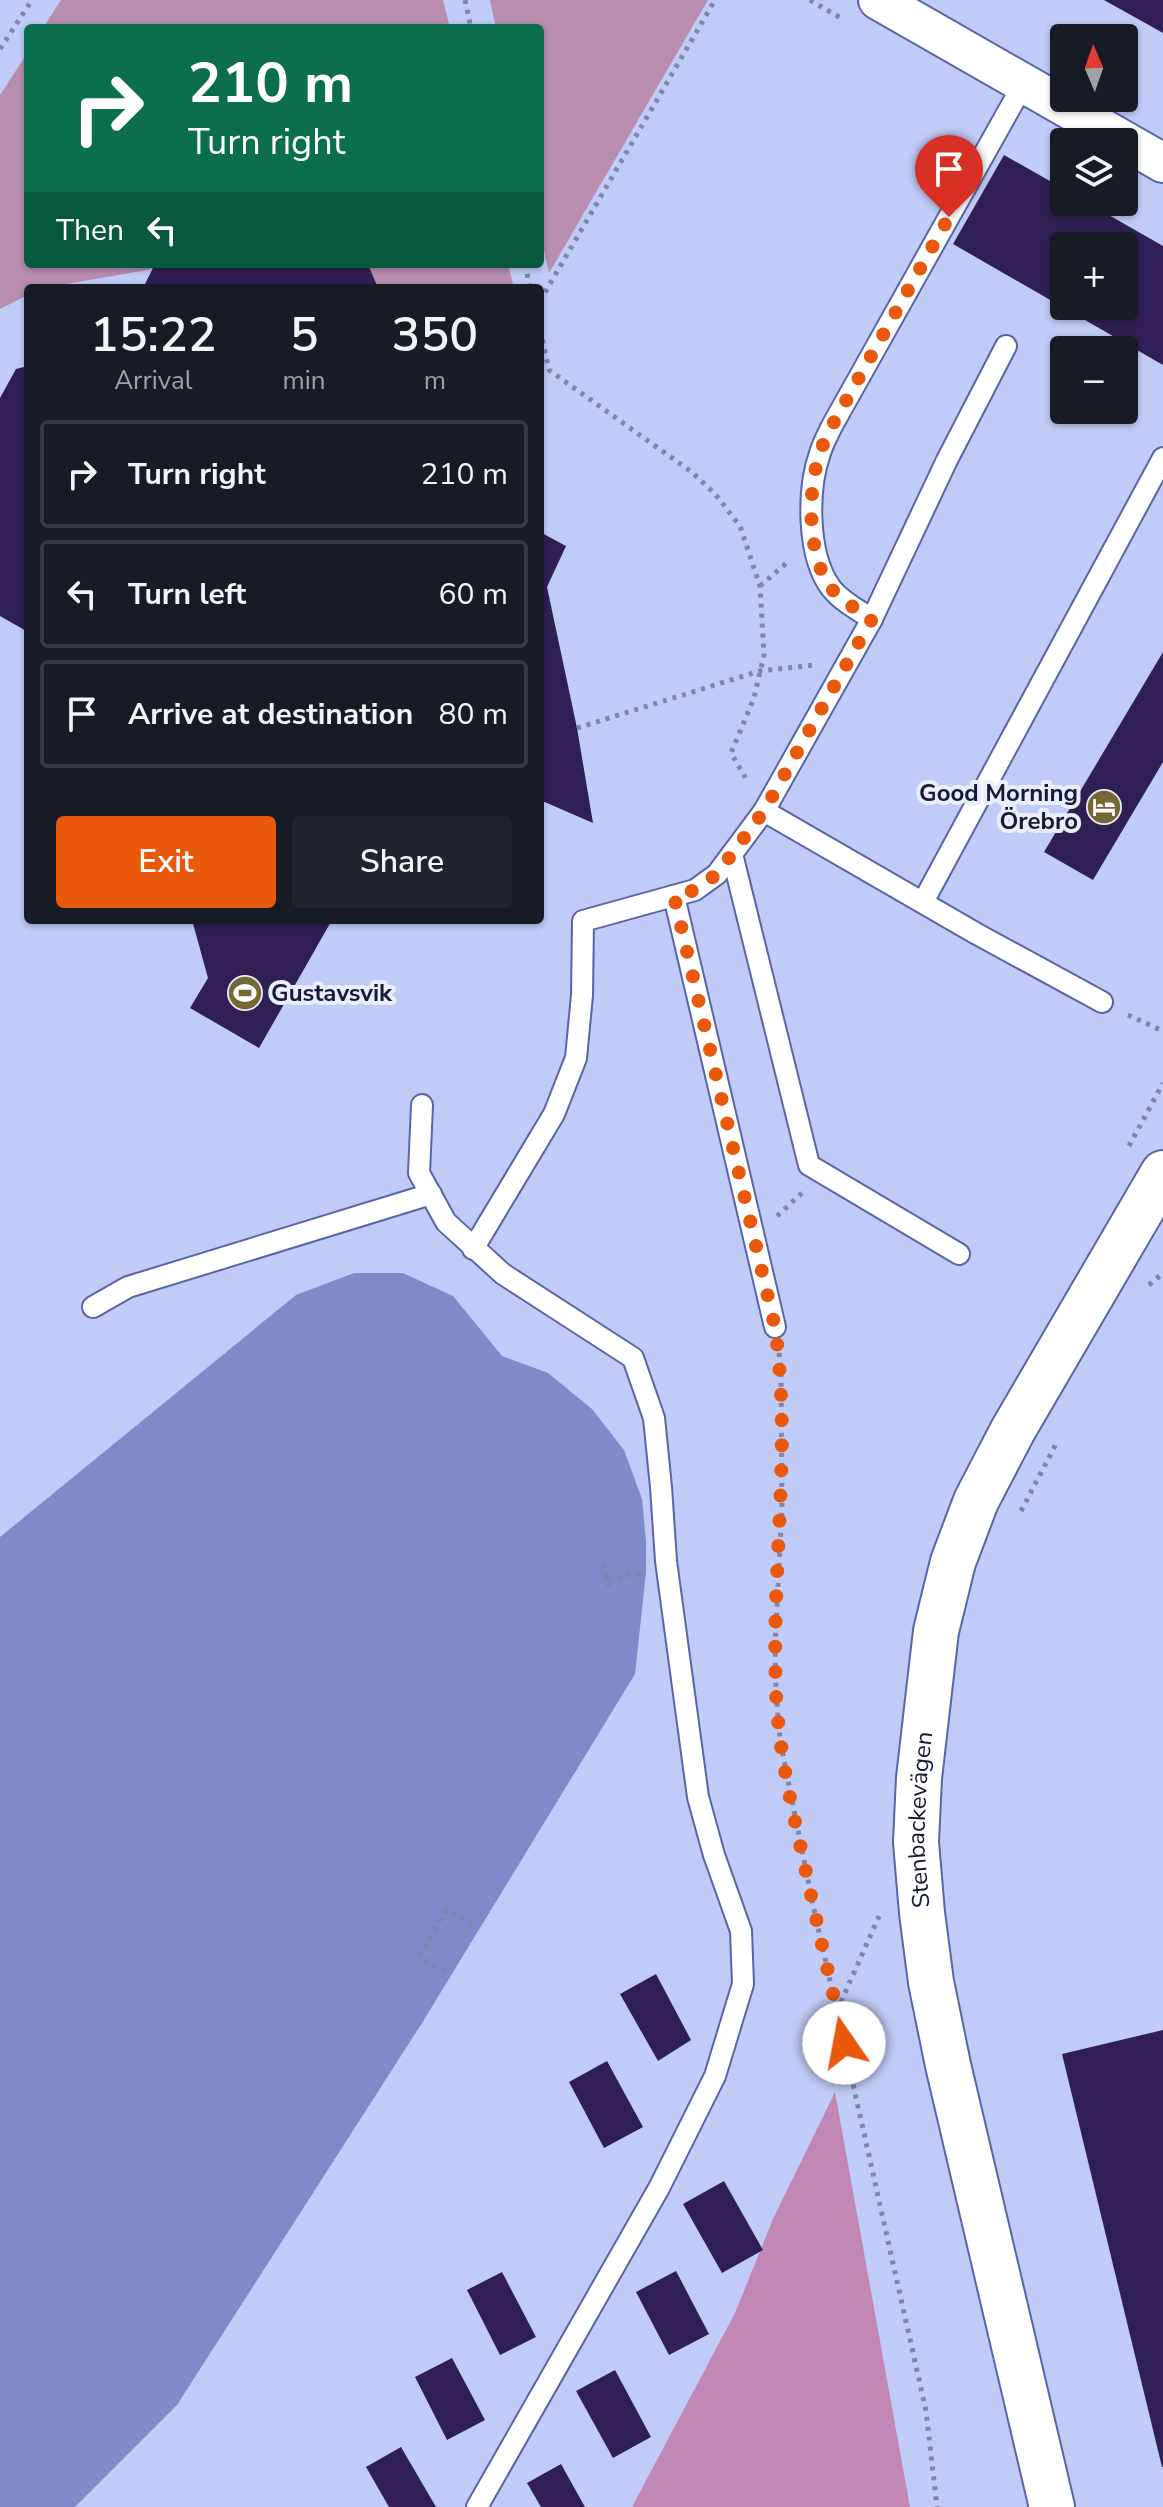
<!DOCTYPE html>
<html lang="en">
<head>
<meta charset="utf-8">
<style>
	body { margin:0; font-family:"Nunito Sans",sans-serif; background:#20242c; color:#f1f3f6; height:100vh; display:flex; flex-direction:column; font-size:30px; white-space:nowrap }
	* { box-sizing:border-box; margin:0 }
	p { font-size:26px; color:#9ea1a6 }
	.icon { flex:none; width:44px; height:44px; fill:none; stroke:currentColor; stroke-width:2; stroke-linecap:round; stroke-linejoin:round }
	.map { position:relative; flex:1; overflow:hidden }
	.drawer { position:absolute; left:24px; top:284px; width:520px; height:640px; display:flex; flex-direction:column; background:#171b24; border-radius:8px; box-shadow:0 2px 6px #0004 }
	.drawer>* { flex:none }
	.guide { position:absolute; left:24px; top:24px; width:520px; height:244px; border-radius:8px; box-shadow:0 2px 6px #0004; background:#0b6e4f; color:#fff; overflow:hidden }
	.needle { width:52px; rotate:358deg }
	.tools { position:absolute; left:1050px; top:24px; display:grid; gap:16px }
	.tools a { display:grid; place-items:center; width:88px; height:88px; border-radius:8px; background:#171b24; box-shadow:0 2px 6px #0004; font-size:40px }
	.pin { position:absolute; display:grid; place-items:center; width:68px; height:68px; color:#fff; margin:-82px -34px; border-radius:50% 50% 50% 0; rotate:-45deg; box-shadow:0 0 8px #0007 }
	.pin .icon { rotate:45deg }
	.me { position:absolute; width:88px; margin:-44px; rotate:348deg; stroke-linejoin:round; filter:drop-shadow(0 0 6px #0008) }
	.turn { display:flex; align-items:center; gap:28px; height:168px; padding:0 32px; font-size:36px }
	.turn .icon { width:104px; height:104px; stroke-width:2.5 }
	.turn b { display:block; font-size:56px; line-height:68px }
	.then { display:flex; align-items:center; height:76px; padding:0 32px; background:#0003; gap:16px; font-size:30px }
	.eta { display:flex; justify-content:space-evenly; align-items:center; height:136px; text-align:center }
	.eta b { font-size:48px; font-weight:600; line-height:56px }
	.cta { display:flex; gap:16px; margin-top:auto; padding:16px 32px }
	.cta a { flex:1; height:92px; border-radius:8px; background:#ea580c; color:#fff; font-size:32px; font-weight:600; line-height:92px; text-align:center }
	.cta a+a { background:#20242c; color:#f1f3f6 }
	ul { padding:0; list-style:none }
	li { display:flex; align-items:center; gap:24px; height:108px; margin:0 16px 12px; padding:0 16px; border:4px solid #363941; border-radius:8px }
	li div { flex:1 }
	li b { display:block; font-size:30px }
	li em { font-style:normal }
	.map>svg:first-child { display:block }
	.green { fill:#b88daf }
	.forest { fill:#c188b5 }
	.water { fill:#7e8bc8 }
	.building { fill:#301f55; fill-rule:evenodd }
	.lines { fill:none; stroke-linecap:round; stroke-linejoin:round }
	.service-casing { stroke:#5965a7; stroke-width:24 }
	.minor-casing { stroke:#5965a7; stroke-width:42 }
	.tertiary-casing { stroke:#5965a7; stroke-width:48 }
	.path { stroke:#7e86ab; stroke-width:5; stroke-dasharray:4 6; stroke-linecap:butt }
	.service { stroke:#fff; stroke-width:20 }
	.minor { stroke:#fff; stroke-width:38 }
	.tertiary { stroke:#fff; stroke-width:44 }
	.route { stroke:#ea580c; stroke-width:14; stroke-dasharray:0 25.2 }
	.labels { text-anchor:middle; stroke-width:8; stroke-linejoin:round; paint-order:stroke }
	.poi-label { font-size:24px; font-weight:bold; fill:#161a35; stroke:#e9edfc; text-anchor:end }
	.street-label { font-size:24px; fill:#161a35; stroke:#e9edfc }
</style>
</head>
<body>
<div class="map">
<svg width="1163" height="2507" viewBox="0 0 1163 2507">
	<rect width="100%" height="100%" fill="#c0cbf7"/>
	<g class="green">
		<path d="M61 0H443L450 28H43Z"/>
		<path d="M490 0H708L549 273 540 231V28H496Z"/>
		<path d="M28 52V264H155L153 269 43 288H28V295L0 309V95Z"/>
		<path d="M368 264H508L514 288H378Z"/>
	</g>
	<path class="forest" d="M835 2092 910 2507H632L735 2313 773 2219Z"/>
	<path class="water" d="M354 1273H403L453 1296 502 1356 548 1373 592 1409 624 1450 642 1499 646 1541V1572L635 1674 422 2023 177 2405 75 2507H0V1537L296 1295Z"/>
	<g class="building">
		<path d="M1104 0H1163V33Z"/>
		<path d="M1004 155 1064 189V202H1086L1163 246V365L953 244ZM1064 246H1124V306H1064Z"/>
		<path d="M155 264H368L378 288H143Z"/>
		<path d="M28 366V632L0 616V398L16 369Z"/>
		<path d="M540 532 566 546 547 587 577 728 593 823 540 800Z"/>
		<path d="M1163 652V762L1093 880 1044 852Z"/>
		<path d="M192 920H332L259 1048 190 1008 208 978Z"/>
		<path d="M656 1974 691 2040 658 2061 620 1994Z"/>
		<path d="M1163 2030V2467H1162L1062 2054Z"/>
		<path d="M607 2061 643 2127 604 2148 569 2082Z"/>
		<path d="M724 2181 763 2250 722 2273 683 2204Z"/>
		<path d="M676 2271 709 2334 669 2355 636 2292Z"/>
		<path d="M502 2272 536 2337 500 2355 467 2290Z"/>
		<path d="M452 2358 485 2420 447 2440 415 2377Z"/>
		<path d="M615 2370 651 2437 613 2458 576 2391Z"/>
		<path d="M401 2447 436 2507H389L366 2467Z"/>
		<path d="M561 2464 585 2507H541L527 2483Z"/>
	</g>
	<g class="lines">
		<g class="service-casing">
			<g id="service">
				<path d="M872 619C858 610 841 601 831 588 807 556 807 490 820 453 823 443 828 434 833 424L1024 83"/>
				<path d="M764 811 977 934 1102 1002"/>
				<path d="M732 854 809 1165 959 1254"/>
				<path d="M674 896 775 1327"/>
				<path d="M923 902 1163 458"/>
				<path d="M422 1105 419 1173 446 1222 503 1274 633 1358 654 1418 661 1487 666 1561 698 1797 714 1855 741 1931 743 1984 715 2076 659 2188 477 2507"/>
				<path d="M473 1249 554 1114 576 1058 582 995 583 921 695 890 717 874 764 811 872 619 947 460 1006 346"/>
				<path d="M93 1307 128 1287 431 1194"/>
			</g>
		</g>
		<g class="minor-casing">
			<path id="minor" d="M878 0 1163 163"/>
		</g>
		<g class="tertiary-casing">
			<g id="tertiary">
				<path id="s1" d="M1052 2507 948 2065 931 1982 922 1913 916 1842 919 1778 936 1631 953 1562 976 1501 1013 1430 1163 1173"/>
			</g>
		</g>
		<g class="path">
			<path d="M465 0 471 28"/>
			<path d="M810 0 844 20"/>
			<path d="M0 49 32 0"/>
			<path d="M525 264 530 288"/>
			<path d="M540 301 715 0"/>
			<path d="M540 330 549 370 693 473 716 495 740 526 760 586 764 655 754 698 731 753 748 782"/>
			<path d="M760 586 790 560"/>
			<path d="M577 728 760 671 815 665"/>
			<path d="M1128 1015 1163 1031"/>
			<path d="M1129 1146 1163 1083"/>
			<path d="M777 1216 802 1193"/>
			<path d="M1149 1285 1163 1273"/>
			<path d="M779 1353 781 1368 782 1508 775 1646 776 1693 780 1740 813 1905 926 2411 937 2507"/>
			<path d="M1021 1511 1057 1442"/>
			<path d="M604 1564 610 1594"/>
			<path d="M607 1579 642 1573"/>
			<path d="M445 1971 419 1957 446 1910 476 1926"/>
			<path d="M837 2011 880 1914"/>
		</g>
		<use href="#service" class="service"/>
		<use href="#minor" class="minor"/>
		<use href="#tertiary" class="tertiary"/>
	</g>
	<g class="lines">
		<path class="route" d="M844 2043C830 1979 815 1916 802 1853 790 1800 778 1745 776 1691 771 1569 792 1448 775 1327L674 896 695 890 717 874 764 811 872 619C858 610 841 601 831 588 807 556 807 490 820 453 823 443 828 434 833 424L949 217"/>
	</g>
	<defs>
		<g id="hotel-disc" transform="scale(1.8)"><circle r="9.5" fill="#766835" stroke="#e9edfc"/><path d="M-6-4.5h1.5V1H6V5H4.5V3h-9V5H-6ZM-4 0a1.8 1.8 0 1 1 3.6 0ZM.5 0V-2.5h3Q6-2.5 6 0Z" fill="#fff"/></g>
		<g id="stadium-disc" transform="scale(1.8)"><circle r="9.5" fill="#766835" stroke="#e9edfc"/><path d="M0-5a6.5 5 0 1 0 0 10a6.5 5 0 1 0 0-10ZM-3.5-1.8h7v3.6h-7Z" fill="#fff"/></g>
	</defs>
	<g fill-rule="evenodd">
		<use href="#hotel-disc" x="1104" y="807"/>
		<use href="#stadium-disc" x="245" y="993"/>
	</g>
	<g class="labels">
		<g class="poi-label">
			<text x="1078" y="801">Good Morning<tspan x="1078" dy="28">Örebro</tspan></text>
			<text x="271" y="1001" text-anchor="start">Gustavsvik</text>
		</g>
		<g class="street-label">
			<text dy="8" stroke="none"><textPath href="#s1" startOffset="702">Stenbackevägen</textPath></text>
		</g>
	</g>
</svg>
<div class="tools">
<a><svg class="needle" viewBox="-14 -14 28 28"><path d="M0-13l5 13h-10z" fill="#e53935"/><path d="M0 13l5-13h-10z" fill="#9ea1a6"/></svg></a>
<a><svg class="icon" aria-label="layers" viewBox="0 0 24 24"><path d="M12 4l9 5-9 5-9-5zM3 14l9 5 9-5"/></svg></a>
<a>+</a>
<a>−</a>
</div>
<div class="pin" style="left:949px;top:217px;background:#d93025"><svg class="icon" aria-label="arrive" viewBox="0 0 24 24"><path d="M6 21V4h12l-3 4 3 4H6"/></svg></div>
<svg class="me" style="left:844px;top:2043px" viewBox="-20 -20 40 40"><circle r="19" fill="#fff"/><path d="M0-13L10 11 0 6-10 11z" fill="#ea580c"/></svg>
<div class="guide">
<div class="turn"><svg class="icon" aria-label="right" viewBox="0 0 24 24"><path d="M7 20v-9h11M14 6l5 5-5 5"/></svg><div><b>210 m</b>Turn right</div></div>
<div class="then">Then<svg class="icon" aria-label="left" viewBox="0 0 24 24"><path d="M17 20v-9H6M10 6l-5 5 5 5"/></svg></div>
</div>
<section class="drawer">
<div class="eta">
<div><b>15:22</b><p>Arrival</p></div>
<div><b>5</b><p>min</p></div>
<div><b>350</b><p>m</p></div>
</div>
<ul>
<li><svg class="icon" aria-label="right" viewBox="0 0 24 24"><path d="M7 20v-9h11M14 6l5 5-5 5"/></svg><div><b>Turn right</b></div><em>210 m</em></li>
<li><svg class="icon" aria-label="left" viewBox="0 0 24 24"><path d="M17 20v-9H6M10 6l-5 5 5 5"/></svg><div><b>Turn left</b></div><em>60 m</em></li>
<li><svg class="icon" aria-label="arrive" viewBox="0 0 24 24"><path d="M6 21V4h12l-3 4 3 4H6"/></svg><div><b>Arrive at destination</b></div><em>80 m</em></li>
</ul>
<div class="cta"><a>Exit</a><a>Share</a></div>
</section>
</div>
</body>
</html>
